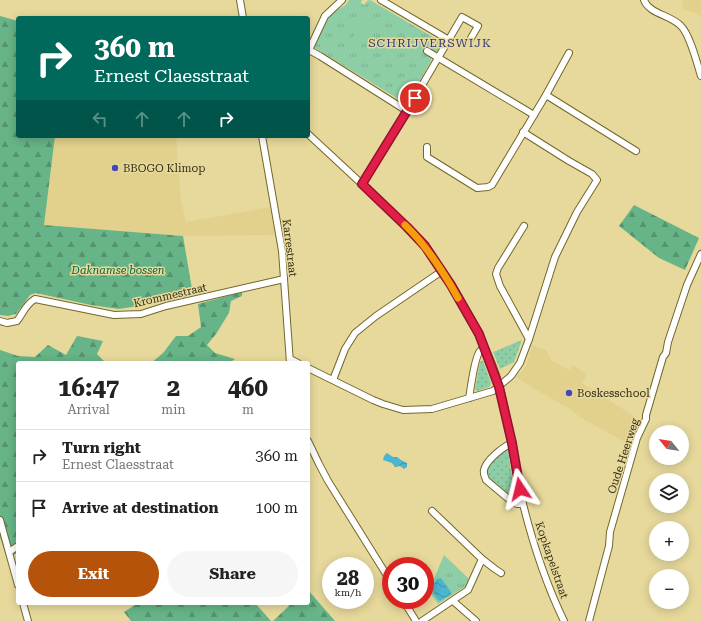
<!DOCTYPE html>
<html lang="en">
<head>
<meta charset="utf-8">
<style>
	body { margin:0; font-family:"Roboto Serif",serif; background:#f6f6f6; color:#222; height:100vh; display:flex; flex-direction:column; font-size:15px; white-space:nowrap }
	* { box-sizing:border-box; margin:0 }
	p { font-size:13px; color:#767676 }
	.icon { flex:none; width:22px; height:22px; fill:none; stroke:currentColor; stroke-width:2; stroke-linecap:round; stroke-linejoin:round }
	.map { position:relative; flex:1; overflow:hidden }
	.details { position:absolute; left:16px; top:361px; width:294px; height:244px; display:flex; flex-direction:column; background:#fff; border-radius:4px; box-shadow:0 2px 10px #0003 }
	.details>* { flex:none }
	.top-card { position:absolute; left:16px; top:16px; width:294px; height:122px; border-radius:4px; box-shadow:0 2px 10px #0003; background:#00695c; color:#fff; overflow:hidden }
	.needle { width:26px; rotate:300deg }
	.controls { position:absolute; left:649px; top:425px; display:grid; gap:8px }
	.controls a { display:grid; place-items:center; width:40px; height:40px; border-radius:50%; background:#fff; box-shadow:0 2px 10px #0003; font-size:20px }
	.speed { position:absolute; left:322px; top:557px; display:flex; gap:8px; font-size:20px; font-weight:700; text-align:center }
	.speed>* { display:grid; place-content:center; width:52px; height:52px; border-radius:50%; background:#fff; box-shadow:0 2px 10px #0003; line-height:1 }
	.speed small { font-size:10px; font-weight:400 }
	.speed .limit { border:6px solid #d22; background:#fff; color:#111 }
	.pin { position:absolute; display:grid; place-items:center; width:34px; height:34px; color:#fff; margin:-17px; border:2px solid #fff; border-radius:50%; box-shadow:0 1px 4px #0007 }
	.me { position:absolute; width:44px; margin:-22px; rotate:350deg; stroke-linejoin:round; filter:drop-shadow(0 0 3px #0008) }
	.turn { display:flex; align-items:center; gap:14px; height:84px; padding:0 12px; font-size:18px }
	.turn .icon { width:52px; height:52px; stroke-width:2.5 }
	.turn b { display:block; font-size:28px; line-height:34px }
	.lanes { display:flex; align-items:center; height:38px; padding:0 12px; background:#0003; justify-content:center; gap:20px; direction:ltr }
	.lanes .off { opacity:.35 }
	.eta { display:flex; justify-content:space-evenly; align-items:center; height:68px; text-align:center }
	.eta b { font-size:24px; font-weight:700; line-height:28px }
	.button { display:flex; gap:8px; margin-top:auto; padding:8px 12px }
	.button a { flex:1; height:46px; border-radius:24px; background:#b45309; color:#fff; font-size:16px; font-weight:700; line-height:46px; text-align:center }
	.button a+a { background:#f6f6f6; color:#222 }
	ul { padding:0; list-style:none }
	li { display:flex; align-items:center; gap:12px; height:52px; padding:0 12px; border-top:1px solid #e0e0e0 }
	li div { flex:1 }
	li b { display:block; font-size:15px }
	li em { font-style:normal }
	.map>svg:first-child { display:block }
	.built { fill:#e1d18c }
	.grass { fill:url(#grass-dots) }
	.forest { fill:url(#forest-firs) }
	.park { fill:url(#park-tufts) }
	.garden { fill:#8dcea6 }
	.water { fill:url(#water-waves) }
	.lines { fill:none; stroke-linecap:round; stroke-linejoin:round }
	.street-casing { stroke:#74672c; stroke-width:8 }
	.street { stroke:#fff; stroke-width:6 }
	.route-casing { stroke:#92132f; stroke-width:10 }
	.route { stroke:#e11d48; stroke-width:7 }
	.slow { stroke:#f59e0b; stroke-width:7 }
	.poi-dot { fill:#4645bb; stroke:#e7d99c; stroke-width:1.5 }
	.labels { text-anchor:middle; stroke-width:3; stroke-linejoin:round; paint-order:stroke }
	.poi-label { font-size:11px; fill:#342f16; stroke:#e7d99c; text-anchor:start }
	.street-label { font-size:11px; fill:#342f16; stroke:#e7d99c }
	.park-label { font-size:11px; font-style:italic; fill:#03663c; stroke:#e7d99c }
	.neighbourhood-label { font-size:12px; letter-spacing:1px; fill:#353975; stroke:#e7d99c }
</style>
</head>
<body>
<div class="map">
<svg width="701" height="621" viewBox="0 0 701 621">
	<defs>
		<pattern id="grass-dots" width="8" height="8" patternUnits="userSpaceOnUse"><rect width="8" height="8" fill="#8dcea6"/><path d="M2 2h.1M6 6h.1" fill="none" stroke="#7ab18e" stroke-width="1.8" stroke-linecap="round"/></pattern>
		<pattern id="forest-firs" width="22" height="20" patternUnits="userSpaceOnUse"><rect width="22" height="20" fill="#66b487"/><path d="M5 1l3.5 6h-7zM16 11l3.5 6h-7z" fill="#55936d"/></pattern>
		<pattern id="park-tufts" width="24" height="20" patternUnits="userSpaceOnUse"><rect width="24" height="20" fill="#8dcea6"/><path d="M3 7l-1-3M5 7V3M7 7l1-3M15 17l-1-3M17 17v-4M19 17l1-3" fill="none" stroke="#7ab18e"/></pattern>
		<pattern id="water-waves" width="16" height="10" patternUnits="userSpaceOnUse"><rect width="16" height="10" fill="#4cb5cf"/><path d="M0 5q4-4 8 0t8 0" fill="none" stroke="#4094a7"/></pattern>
	</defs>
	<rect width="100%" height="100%" fill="#e7d99c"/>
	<g class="built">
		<path d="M682 0H701V17L695 13 682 9 683 3Z"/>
		<path d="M55 136H176L181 201 186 222 270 207 275 235 183 236 44 225Z"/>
		<path d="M532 345 546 350 552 361 569 370 573 365 587 374 582 383 637 418 628 444 580 417 570 409 535 389 516 377 522 372 526 366Z"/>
	</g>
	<g class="grass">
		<path d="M522 340 514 362 500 369 493 352Z"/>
		<path d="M481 361H483L491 383 489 387 477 391 475 389 480 362Z"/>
		<path d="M506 449 509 452 510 456 509 459 514 490 516 492C517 496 516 498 511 498L487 477 486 471 487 467 500 453Z"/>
	</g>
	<g class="forest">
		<path d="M0 16 18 21V136H55L44 225 183 236 193 295 151 304 119 309 91 305 36 293 30 295 16 314 8 316 0 315Z"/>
		<path d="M634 205 699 238 685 270 659 258 619 226Z"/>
		<path d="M242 292V296L231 301 229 313 216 334 207 345 215 353 235 359 229 363H151L163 353 176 336H188L201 327 198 304Z"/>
		<path d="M77 336 103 341 97 354 106 363H18V552L7 559 0 537V350L18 356 35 357 48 345 66 355Z"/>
		<path d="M308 590 335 621H273L292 603H308Z"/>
		<path d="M138 603H255L271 621H131L124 612Z"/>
	</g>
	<g class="park">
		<path d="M349 0H362L361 3 364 5 367 1 370 0 438 40 441 45 438 51 436 52H433L428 54 431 58V61L415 89 406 99 400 100 315 48C316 34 326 20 334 9 341 9 346 6 349 0Z"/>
		<path d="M444 555 469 579 466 586 438 604 429 591Z"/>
	</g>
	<path class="garden" d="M364 17 375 23 363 43 353 37Z"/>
	<g class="water">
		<path d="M387 453 393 457H397L401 460 407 463V467L404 469 400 466 395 467 392 463 383 460 384 456Z"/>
		<path d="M441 578 451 592V594L440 601 438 600 431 589 437 579Z"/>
	</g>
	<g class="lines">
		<g class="street-casing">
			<g id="street">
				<path d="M240 0 243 18"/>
				<path d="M342 0 325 16 309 50 320 56 407 111"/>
				<path d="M381 0 449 40"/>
				<path d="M644 0C649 14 671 15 681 26 690 35 697 63 701 76"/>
				<path d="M427 51 534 115"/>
				<path d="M546 95 569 53"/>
				<path d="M308 134C334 158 360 182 385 206 398 219 412 231 423 245 436 260 447 278 457 295 474 325 491 355 500 388 510 426 514 466 523 504 533 544 546 584 564 621"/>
				<path d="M262 136 282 251 290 363"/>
				<path d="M427 147V157L477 188 488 187 492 185 546 95 636 151"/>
				<path d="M362 184 407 111 462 17 478 26 471 38"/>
				<path d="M524 226 498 268 496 274 500 286 529 339"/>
				<path d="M0 321 7 323 17 321C24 312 25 305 35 299L114 315 141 314 166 306 284 279"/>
				<path d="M290 359 298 363"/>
				<path d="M308 368 373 400 383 404 403 410 432 409 493 391 511 376 520 363 529 339 555 257 577 212 597 180 592 174 569 161 523 132"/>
				<path d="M333 380 345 349 355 333 376 316 442 271"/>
				<path d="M469 398C471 388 474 358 480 351 481 350 483 349 485 348"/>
				<path d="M308 441 319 464 328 481 391 582"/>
				<path d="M512 443C503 447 486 460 484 470 483 474 485 476 486 480L511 501 517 504H523"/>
				<path d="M432 511 482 559 495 569 501 573"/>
				<path d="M0 520 18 585"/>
				<path d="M9 552 18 546"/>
				<path d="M403 600 416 621"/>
				<path d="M453 601 476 621"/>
				<path d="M23 603 28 621"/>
				<path d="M422 621 468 590 482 559"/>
				<path d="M589 621 609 546 610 532 637 438 646 419V415L663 357 666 353 668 342 687 285 701 254"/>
			</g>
		</g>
		<use href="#street" class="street"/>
	</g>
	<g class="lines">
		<g class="route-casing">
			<path id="route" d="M415 98 362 184 407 227 425 246 451 285 479 334 499 387 512 443 520 489"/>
		</g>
		<use href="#route" class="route"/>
		<path class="slow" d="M405 225C427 246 443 271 458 298"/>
	</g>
	<g class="poi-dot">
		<circle cx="115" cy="168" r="4"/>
		<circle cx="569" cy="393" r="4"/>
	</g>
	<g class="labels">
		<g class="poi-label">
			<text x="123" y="172">BBOGO Klimop</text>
			<text x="577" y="397">Boskesschool</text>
		</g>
		<g class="street-label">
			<text transform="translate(290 248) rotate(83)" y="4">Karrestraat</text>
			<text transform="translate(170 295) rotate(-13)" y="4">Krommestraat</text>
			<text transform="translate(623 456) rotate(-72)" y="4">Oude Heerweg</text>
			<text transform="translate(552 560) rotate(71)" y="4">Kopkapelstraat</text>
		</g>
		<g class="park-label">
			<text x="118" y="274">Daknamse bossen</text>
		</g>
		<g class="neighbourhood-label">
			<text x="430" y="47">SCHRIJVERSWIJK</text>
		</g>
	</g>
</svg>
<div class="controls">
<a><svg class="needle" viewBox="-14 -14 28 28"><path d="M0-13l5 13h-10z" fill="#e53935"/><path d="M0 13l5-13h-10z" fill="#767676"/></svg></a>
<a><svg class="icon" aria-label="layers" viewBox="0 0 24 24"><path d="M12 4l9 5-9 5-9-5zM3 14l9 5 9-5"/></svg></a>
<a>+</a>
<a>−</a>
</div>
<div class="speed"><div>28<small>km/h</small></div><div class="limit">30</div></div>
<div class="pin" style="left:415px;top:98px;background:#d93025"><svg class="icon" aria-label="arrive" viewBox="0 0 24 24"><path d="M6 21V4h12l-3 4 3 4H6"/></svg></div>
<svg class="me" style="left:520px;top:489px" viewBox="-20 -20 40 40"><path d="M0-17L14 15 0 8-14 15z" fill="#e11d48" stroke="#fff" stroke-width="4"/></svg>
<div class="top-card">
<div class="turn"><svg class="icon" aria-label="right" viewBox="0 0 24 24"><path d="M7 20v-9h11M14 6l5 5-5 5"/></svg><div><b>360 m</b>Ernest Claesstraat</div></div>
<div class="lanes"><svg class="icon off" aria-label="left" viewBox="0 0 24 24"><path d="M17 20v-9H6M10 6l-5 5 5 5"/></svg><svg class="icon off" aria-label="ahead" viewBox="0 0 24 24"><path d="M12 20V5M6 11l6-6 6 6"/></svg><svg class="icon off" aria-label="ahead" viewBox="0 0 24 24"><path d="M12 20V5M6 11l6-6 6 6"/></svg><svg class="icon" aria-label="right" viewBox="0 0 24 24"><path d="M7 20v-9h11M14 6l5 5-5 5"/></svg></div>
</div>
<section class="details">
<div class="eta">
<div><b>16:47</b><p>Arrival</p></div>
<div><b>2</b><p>min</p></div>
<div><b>460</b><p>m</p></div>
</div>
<ul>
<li><svg class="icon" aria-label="right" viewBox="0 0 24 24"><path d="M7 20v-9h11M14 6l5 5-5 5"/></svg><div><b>Turn right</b><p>Ernest Claesstraat</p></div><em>360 m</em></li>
<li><svg class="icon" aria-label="arrive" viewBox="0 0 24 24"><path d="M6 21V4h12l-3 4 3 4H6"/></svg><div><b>Arrive at destination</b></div><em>100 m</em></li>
</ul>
<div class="button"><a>Exit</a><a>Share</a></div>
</section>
</div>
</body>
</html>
